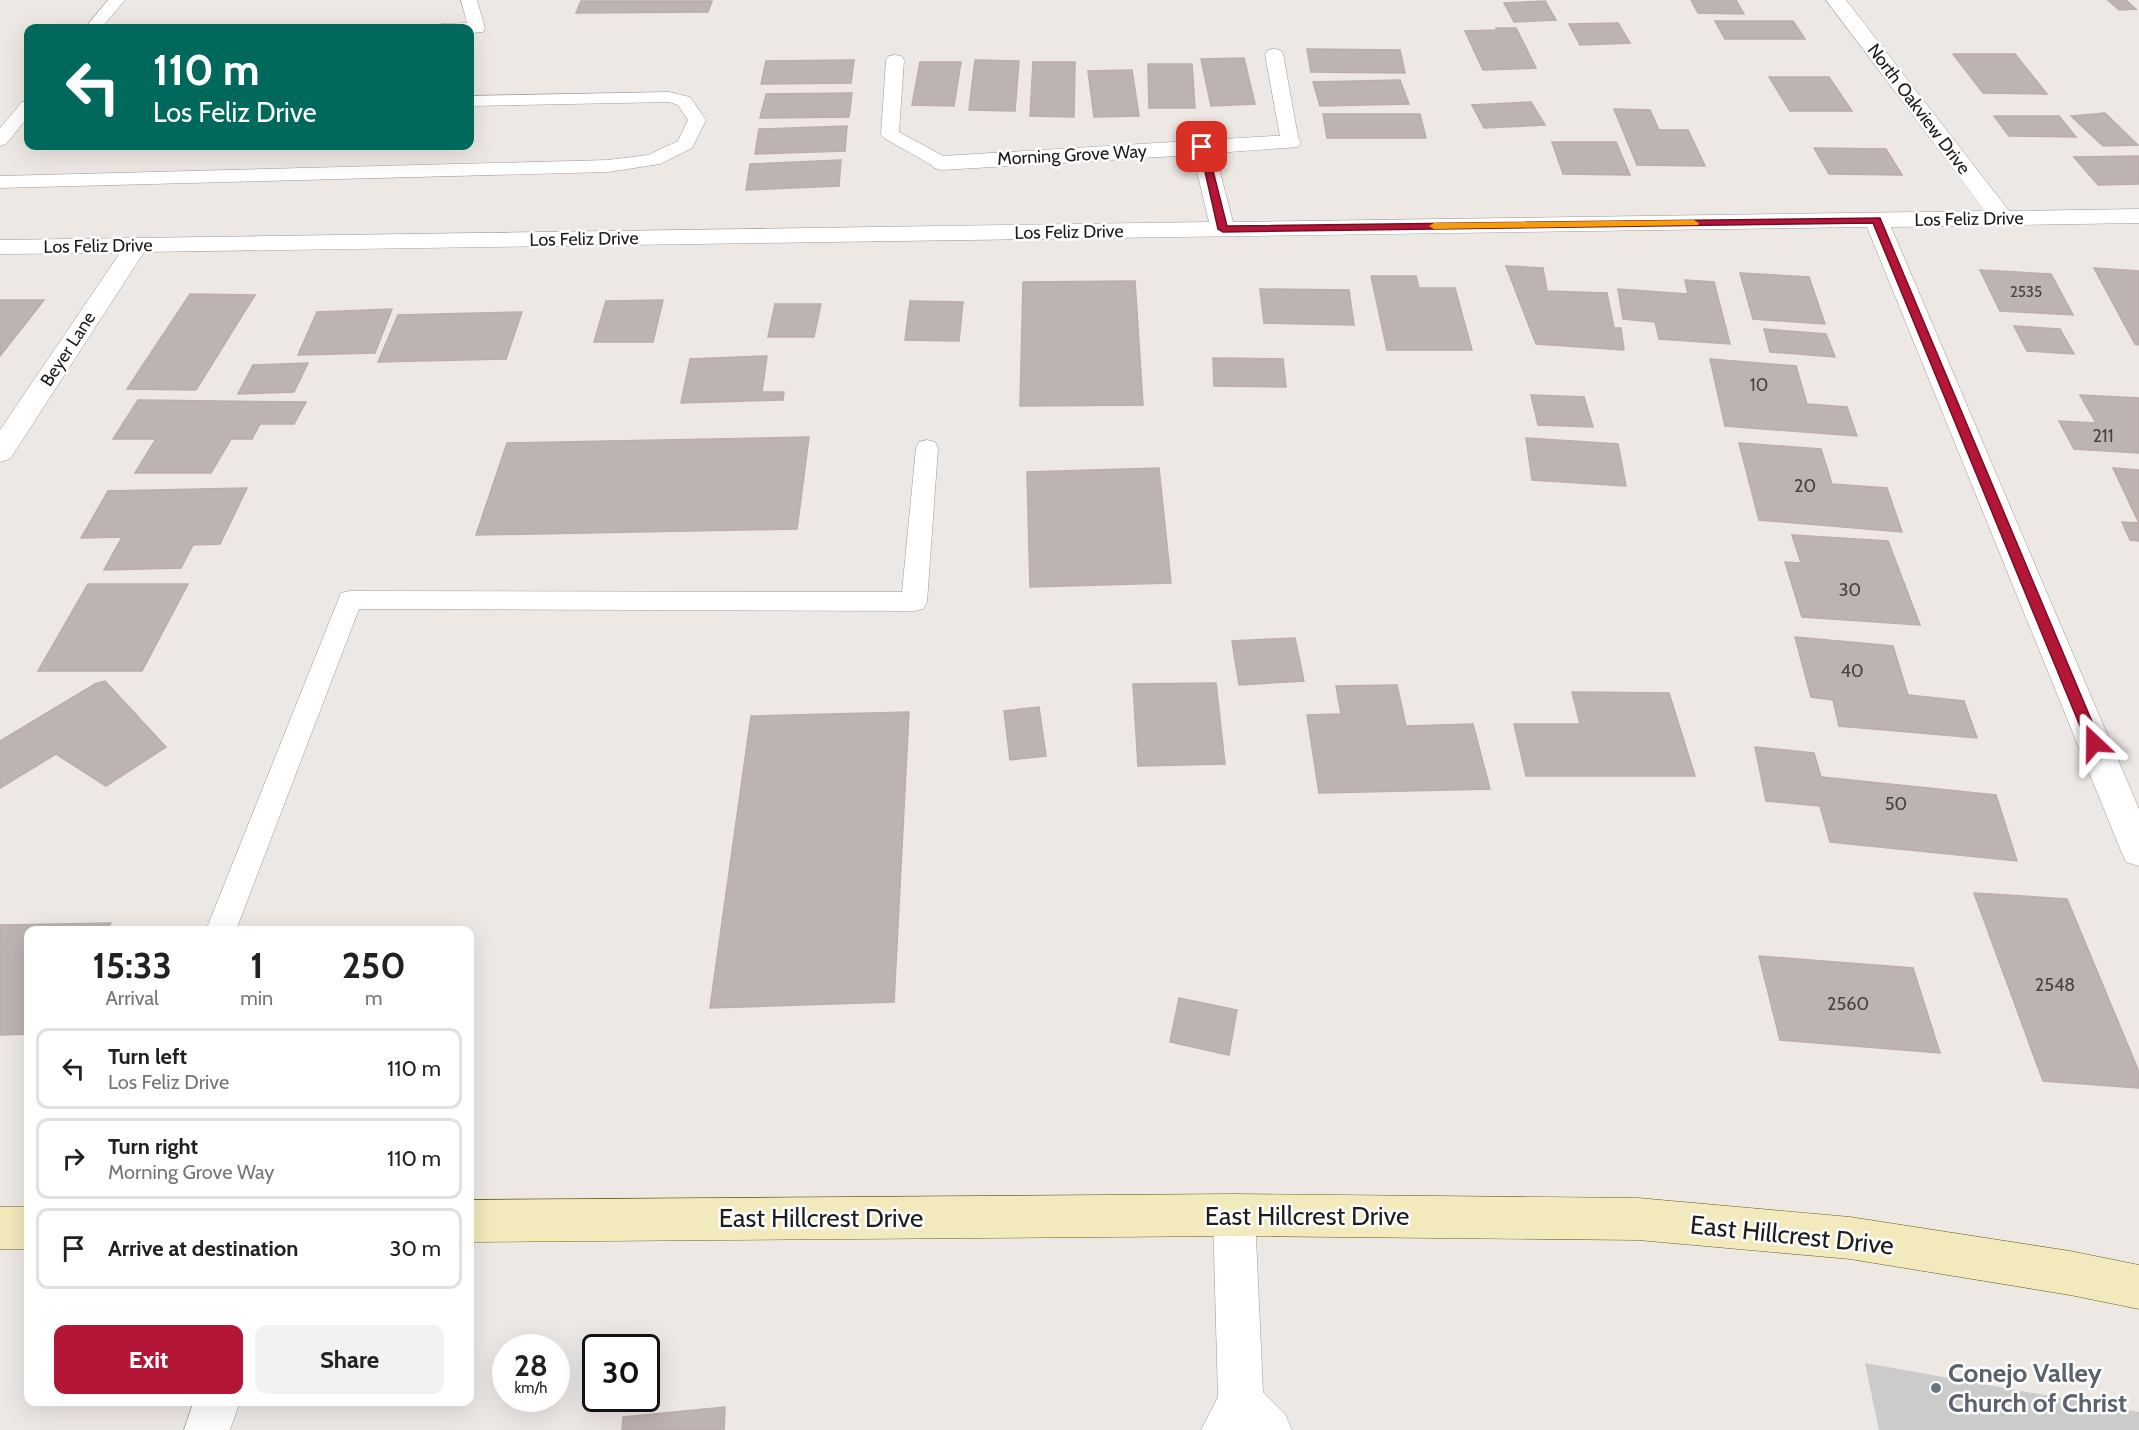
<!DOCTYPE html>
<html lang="en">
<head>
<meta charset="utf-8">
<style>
	body { margin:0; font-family:Cabin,sans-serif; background:#f2f2f2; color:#222; height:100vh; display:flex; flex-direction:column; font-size:22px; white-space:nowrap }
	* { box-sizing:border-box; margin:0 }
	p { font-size:20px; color:#767676 }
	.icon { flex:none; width:33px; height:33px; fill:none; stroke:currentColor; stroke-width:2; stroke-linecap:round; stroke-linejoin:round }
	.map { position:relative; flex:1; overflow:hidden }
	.panel { position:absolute; left:24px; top:926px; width:450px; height:480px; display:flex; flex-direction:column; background:#fff; border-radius:12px; box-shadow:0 6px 24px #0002 }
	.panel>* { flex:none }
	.banner { position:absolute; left:24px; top:24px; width:450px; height:126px; border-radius:12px; box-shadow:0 6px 24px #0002; background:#00695c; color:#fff; overflow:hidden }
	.speed { position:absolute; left:492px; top:1334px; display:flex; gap:12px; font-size:30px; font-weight:700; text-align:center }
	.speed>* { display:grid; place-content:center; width:78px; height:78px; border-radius:50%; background:#fff; box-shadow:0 6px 24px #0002; line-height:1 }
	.speed small { font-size:15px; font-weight:400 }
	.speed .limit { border:3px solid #111; border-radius:9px; background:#fff; color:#111 }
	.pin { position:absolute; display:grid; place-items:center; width:51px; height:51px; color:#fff; margin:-26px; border-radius:12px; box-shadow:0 3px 9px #0006 }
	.me { position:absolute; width:66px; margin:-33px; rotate:337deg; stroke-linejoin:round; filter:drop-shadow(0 0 4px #0008) }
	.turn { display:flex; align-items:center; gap:21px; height:126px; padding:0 30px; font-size:27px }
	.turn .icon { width:78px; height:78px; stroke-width:2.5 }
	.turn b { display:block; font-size:42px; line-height:51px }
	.eta { display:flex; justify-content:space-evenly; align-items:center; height:102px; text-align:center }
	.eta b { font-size:36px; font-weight:700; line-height:42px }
	.button { display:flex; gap:12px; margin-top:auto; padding:12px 30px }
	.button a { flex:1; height:69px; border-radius:12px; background:#b41638; color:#fff; font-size:24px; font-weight:700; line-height:69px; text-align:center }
	.button a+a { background:#f2f2f2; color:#222 }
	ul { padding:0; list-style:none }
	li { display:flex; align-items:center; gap:18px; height:81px; margin:0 12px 9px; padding:0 18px; border:3px solid #e0e0e0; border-radius:12px }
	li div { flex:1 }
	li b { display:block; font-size:22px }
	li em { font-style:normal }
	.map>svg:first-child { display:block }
	.religious { fill:#cbcbcb }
	.building { fill:#bdb3b1; stroke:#bdaca8; stroke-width:1.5 }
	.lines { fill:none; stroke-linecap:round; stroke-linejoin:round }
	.lane-casing { stroke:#9a9a9a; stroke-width:1 }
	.street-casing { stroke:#9a9a9a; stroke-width:1 }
	.secondary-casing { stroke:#675d10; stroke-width:1 }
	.lane { fill:#fff; fill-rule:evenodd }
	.street { fill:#fff; fill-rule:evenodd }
	.secondary { fill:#f2e9bc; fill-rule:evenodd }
	.route { fill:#b41638; stroke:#750e24; stroke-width:1.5 }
	.slow { fill:#f59e0b }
	.worship-dot { fill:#6b7280; stroke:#fff; stroke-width:2 }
	.labels { text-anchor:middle; stroke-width:5; stroke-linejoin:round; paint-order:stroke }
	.far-number-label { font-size:15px; fill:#454242 }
	.far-street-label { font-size:18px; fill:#1d1d1d; stroke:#fff }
	.number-label { font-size:18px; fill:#454242 }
	.near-street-label { font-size:26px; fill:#1d1d1d; stroke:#fff }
	.near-worship-label { font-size:26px; font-weight:bold; fill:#5b616d; stroke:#fff; text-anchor:start }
</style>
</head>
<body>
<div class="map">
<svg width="2139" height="1430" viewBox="0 0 2139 1430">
	<rect width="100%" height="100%" fill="#ede8e4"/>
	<path class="religious" d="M1865 1363 2139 1412V1430H1879Z"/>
	<g class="building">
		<path d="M1691 0H1736L1744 14 1698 13Z"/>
		<path d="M2108 0H2126L2136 9 2119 10Z"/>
		<path d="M581 1H712L708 12 576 13Z"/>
		<path d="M1545 1 1556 20 1514 22 1504 3Z"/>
		<path d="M1715 21H1793L1805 39H1725Z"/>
		<path d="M1618 23 1630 43 1580 45 1569 24Z"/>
		<path d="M1496 28H1516L1536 68 1483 70 1465 31 1497 30Z"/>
		<path d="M1307 49 1400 50 1405 73 1311 72Z"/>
		<path d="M1953 54H2015L2047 94 1983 93Z"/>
		<path d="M1244 58 1255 104 1211 106 1201 59Z"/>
		<path d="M854 60 851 83 761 84 766 61Z"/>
		<path d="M975 60 1019 61 1015 111 969 110Z"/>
		<path d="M920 62H961L954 106 912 105Z"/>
		<path d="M1033 62H1075L1074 117 1030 116Z"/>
		<path d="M1148 64H1192L1195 108H1149Z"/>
		<path d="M1132 70 1139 116 1094 117 1088 71Z"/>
		<path d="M1769 77H1829L1852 111H1790Z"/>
		<path d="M1400 80 1409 104 1320 106 1313 82Z"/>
		<path d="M852 93 849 117 760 118 766 94Z"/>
		<path d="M1531 102 1545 125 1484 128 1472 105Z"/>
		<path d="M1614 109 1650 110 1659 130H1688L1705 166 1637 165Z"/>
		<path d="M2105 113 2138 145 2103 146 2071 116Z"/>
		<path d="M1323 114H1420L1426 138H1327Z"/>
		<path d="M1994 116H2059L2076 137 2009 136Z"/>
		<path d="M847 126 845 151 755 154 759 129Z"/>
		<path d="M1552 142H1616L1630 175 1563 174Z"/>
		<path d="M1814 148 1886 149 1902 175 1829 174Z"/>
		<path d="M2139 156V184L2098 185 2074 157Z"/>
		<path d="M841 160 839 186 746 190 750 164Z"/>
		<path d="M1506 266 1543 268 1547 291 1607 293 1614 328H1621L1624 350 1536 344Z"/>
		<path d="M2094 268 2139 271V345L2135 344Z"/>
		<path d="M1980 270 2051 274 2073 315 2000 311Z"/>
		<path d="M1740 273 1809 277 1825 324 1753 319Z"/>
		<path d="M1371 276H1416L1419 288H1455L1472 350H1387Z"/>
		<path d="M1685 280 1714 282 1730 344 1659 339 1655 322 1623 319 1618 289 1688 294Z"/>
		<path d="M1135 281 1143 405 1020 406 1023 282Z"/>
		<path d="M1260 289 1349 290 1354 325 1264 323Z"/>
		<path d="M190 294 255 295 196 390 127 389Z"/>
		<path d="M0 300H44L0 356Z"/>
		<path d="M663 300 653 342H594L606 301Z"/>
		<path d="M910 301 963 302 959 341 905 340Z"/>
		<path d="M775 304H821L814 337H768Z"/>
		<path d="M392 309 375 353 298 355 317 312Z"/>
		<path d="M522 312 506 359 378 362 398 315Z"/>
		<path d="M2014 326 2060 329 2074 354 2027 351Z"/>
		<path d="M1764 329 1826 334 1835 357 1770 352Z"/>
		<path d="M767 356 762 392H784L783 400 681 403 690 359Z"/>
		<path d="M1213 358 1283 359 1286 387 1214 386Z"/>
		<path d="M1710 359 1796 366 1807 404 1847 407 1857 436 1725 426Z"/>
		<path d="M308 363 294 392 238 394 253 365Z"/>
		<path d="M1531 395 1584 397 1593 427 1538 425Z"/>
		<path d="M2080 395 2139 398V453L2074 449 2059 421 2096 423Z"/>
		<path d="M138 400 306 402 294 424H260L252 439H231L211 473H135L156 439H113Z"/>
		<path d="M809 437 797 529 476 535 507 443Z"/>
		<path d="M1526 438 1618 444 1626 486 1532 480Z"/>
		<path d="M1739 443 1821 449 1832 484 1887 488 1902 532 1759 520Z"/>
		<path d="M1159 468 1171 583 1030 587 1027 472Z"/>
		<path d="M2113 468 2139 470V523Z"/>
		<path d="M247 488 220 544 193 545 181 568 104 570 122 537 81 538 108 491Z"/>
		<path d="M2122 522 2139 523V541L2130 540Z"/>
		<path d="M1792 535 1888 541 1920 625 1802 617 1785 562 1801 563Z"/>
		<path d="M88 584H188L142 671H38Z"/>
		<path d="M1795 637 1893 646 1908 695 1964 701 1977 738 1839 726 1833 700 1811 697Z"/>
		<path d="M1295 638 1304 681 1239 685 1232 641Z"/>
		<path d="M105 681 166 747 106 786 56 754 0 788V741L95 684Z"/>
		<path d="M1216 683 1225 764 1138 766 1133 684Z"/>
		<path d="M1397 685 1406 726 1473 724 1490 789 1319 793 1307 715 1341 714 1336 686Z"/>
		<path d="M1572 692 1669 693 1695 776H1526L1514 724H1580Z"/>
		<path d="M1039 707 1046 756 1010 760 1004 711Z"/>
		<path d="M909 712 894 1002 710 1008 751 716Z"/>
		<path d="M1755 747 1814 753 1821 777 1996 795 2017 861 1830 842 1820 806 1766 801Z"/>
		<path d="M1974 893 2067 899 2139 1072V1088L2043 1081Z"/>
		<path d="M111 923 107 930H28V1034L0 1035V925Z"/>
		<path d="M1759 956 1913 968 1940 1053 1780 1040Z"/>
		<path d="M1179 998 1237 1010 1229 1055 1170 1042Z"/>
		<path d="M725 1407 724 1430H622L623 1417Z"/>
	</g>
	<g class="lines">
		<g class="lane-casing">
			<g id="lane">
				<path d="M108 0H125L101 28H85Z"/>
				<path d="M461 0H477L485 28 483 32 470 33V28H439L441 24 467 23Z"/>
				<path d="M1274 49 1280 50 1283 54 1299 142 1297 146H1283L1281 142 1265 54 1268 50Z"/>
				<path d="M895 55 901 56 904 60 899 132 949 159 951 163 949 167H935L884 138 881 134 886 60 889 56Z"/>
				<path d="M669 92 690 97 706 120 692 148 660 164 608 172 0 188V176L608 160 648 155 678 141 688 120 678 105 669 102 470 106V96Z"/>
				<path d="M28 101V117L6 144 0 146V128L22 102Z"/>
				<path d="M927 440 935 442 938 448 927 602 923 609 914 611 359 609 236 930H206L341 593 350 591 902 592 916 448 919 442Z"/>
			</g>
		</g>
		<g class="street-casing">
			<g id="street">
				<path d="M1826 0H1846L2009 211 2139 209V223L1891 227 2139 809V866L2126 862 2121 851 1867 227 144 252 10 459 0 462V430L120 253 0 254V240L1209 222 1193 155 942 170 934 168 931 163 934 158 942 156 1290 135 1298 137 1301 142 1298 147 1215 153 1233 222 1985 211Z"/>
				<path d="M1234 1194 1249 1200 1255 1215 1263 1392 1285 1414 1292 1430H1201L1218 1397 1213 1215 1219 1200Z"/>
				<path d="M194 1401H240L230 1430H184Z"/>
			</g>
		</g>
		<g class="secondary-casing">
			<g id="secondary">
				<path d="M1234 1194 1638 1198 1850 1217 2070 1251 2139 1265V1309L2070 1295 1850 1259 1638 1240 1234 1236 470 1242V1200Z"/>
				<rect x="0" y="1207" width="28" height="42"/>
			</g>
		</g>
		<use href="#lane" class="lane"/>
		<use href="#street" class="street"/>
		<use href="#secondary" class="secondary"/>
	</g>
	<path class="route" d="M1199 145 1207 147 1227 226 1880 218 2101 743 2099 747H2089L2087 743 1873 223 1223 232 1218 229Z"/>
	<path class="slow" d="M1694 220 1699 223 1698 225 1434 229 1429 226 1434 223Z"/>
	<circle class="worship-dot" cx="1936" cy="1388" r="6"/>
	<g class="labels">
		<g class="far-number-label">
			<text x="2026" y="297">2535</text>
		</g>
		<g class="far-street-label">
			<text transform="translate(1919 109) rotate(53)" y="6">North Oakview Drive</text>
			<text transform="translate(1072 155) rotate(-3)" y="6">Morning Grove Way</text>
			<text transform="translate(1969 219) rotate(-1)" y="6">Los Feliz Drive</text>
			<text transform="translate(1069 232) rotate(-1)" y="6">Los Feliz Drive</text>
			<text transform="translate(584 239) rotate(-1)" y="6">Los Feliz Drive</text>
			<text transform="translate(98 246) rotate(-1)" y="6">Los Feliz Drive</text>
			<text transform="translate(68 349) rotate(-57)" y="6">Beyer Lane</text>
		</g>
		<g class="number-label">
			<text x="1759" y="391">10</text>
			<text x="2103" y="442">211</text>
			<text x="1805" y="492">20</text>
			<text x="1850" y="596">30</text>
			<text x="1852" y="677">40</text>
			<text x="1896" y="810">50</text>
			<text x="2055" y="991">2548</text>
			<text x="1848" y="1010">2560</text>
		</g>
		<g class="near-street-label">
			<text x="1307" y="1225">East Hillcrest Drive</text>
			<text x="821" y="1227">East Hillcrest Drive</text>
			<text transform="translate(1792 1235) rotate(6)" y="9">East Hillcrest Drive</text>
		</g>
		<g class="near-worship-label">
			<text x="1948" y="1382">Conejo Valley<tspan x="1948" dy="30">Church of Christ</tspan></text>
		</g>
	</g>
</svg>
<div class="speed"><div>28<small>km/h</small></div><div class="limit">30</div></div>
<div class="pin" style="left:1202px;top:147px;background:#d93025"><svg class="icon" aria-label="arrive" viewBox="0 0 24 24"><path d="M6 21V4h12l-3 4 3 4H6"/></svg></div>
<svg class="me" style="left:2094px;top:743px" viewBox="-20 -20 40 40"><path d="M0-17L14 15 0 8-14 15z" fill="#b41638" stroke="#fff" stroke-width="4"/></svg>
<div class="banner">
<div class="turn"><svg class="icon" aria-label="left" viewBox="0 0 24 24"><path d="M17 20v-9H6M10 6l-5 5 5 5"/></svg><div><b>110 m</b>Los Feliz Drive</div></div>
</div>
<section class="panel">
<div class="eta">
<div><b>15:33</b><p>Arrival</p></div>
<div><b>1</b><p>min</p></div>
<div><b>250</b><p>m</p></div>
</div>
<ul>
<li><svg class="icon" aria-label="left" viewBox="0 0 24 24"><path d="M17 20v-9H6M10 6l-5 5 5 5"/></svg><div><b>Turn left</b><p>Los Feliz Drive</p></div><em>110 m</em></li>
<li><svg class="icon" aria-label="right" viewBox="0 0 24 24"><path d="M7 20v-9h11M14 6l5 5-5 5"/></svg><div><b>Turn right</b><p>Morning Grove Way</p></div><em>110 m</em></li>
<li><svg class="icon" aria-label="arrive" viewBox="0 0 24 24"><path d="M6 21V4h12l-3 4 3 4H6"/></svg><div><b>Arrive at destination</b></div><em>30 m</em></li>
</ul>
<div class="button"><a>Exit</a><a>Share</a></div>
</section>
</div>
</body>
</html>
